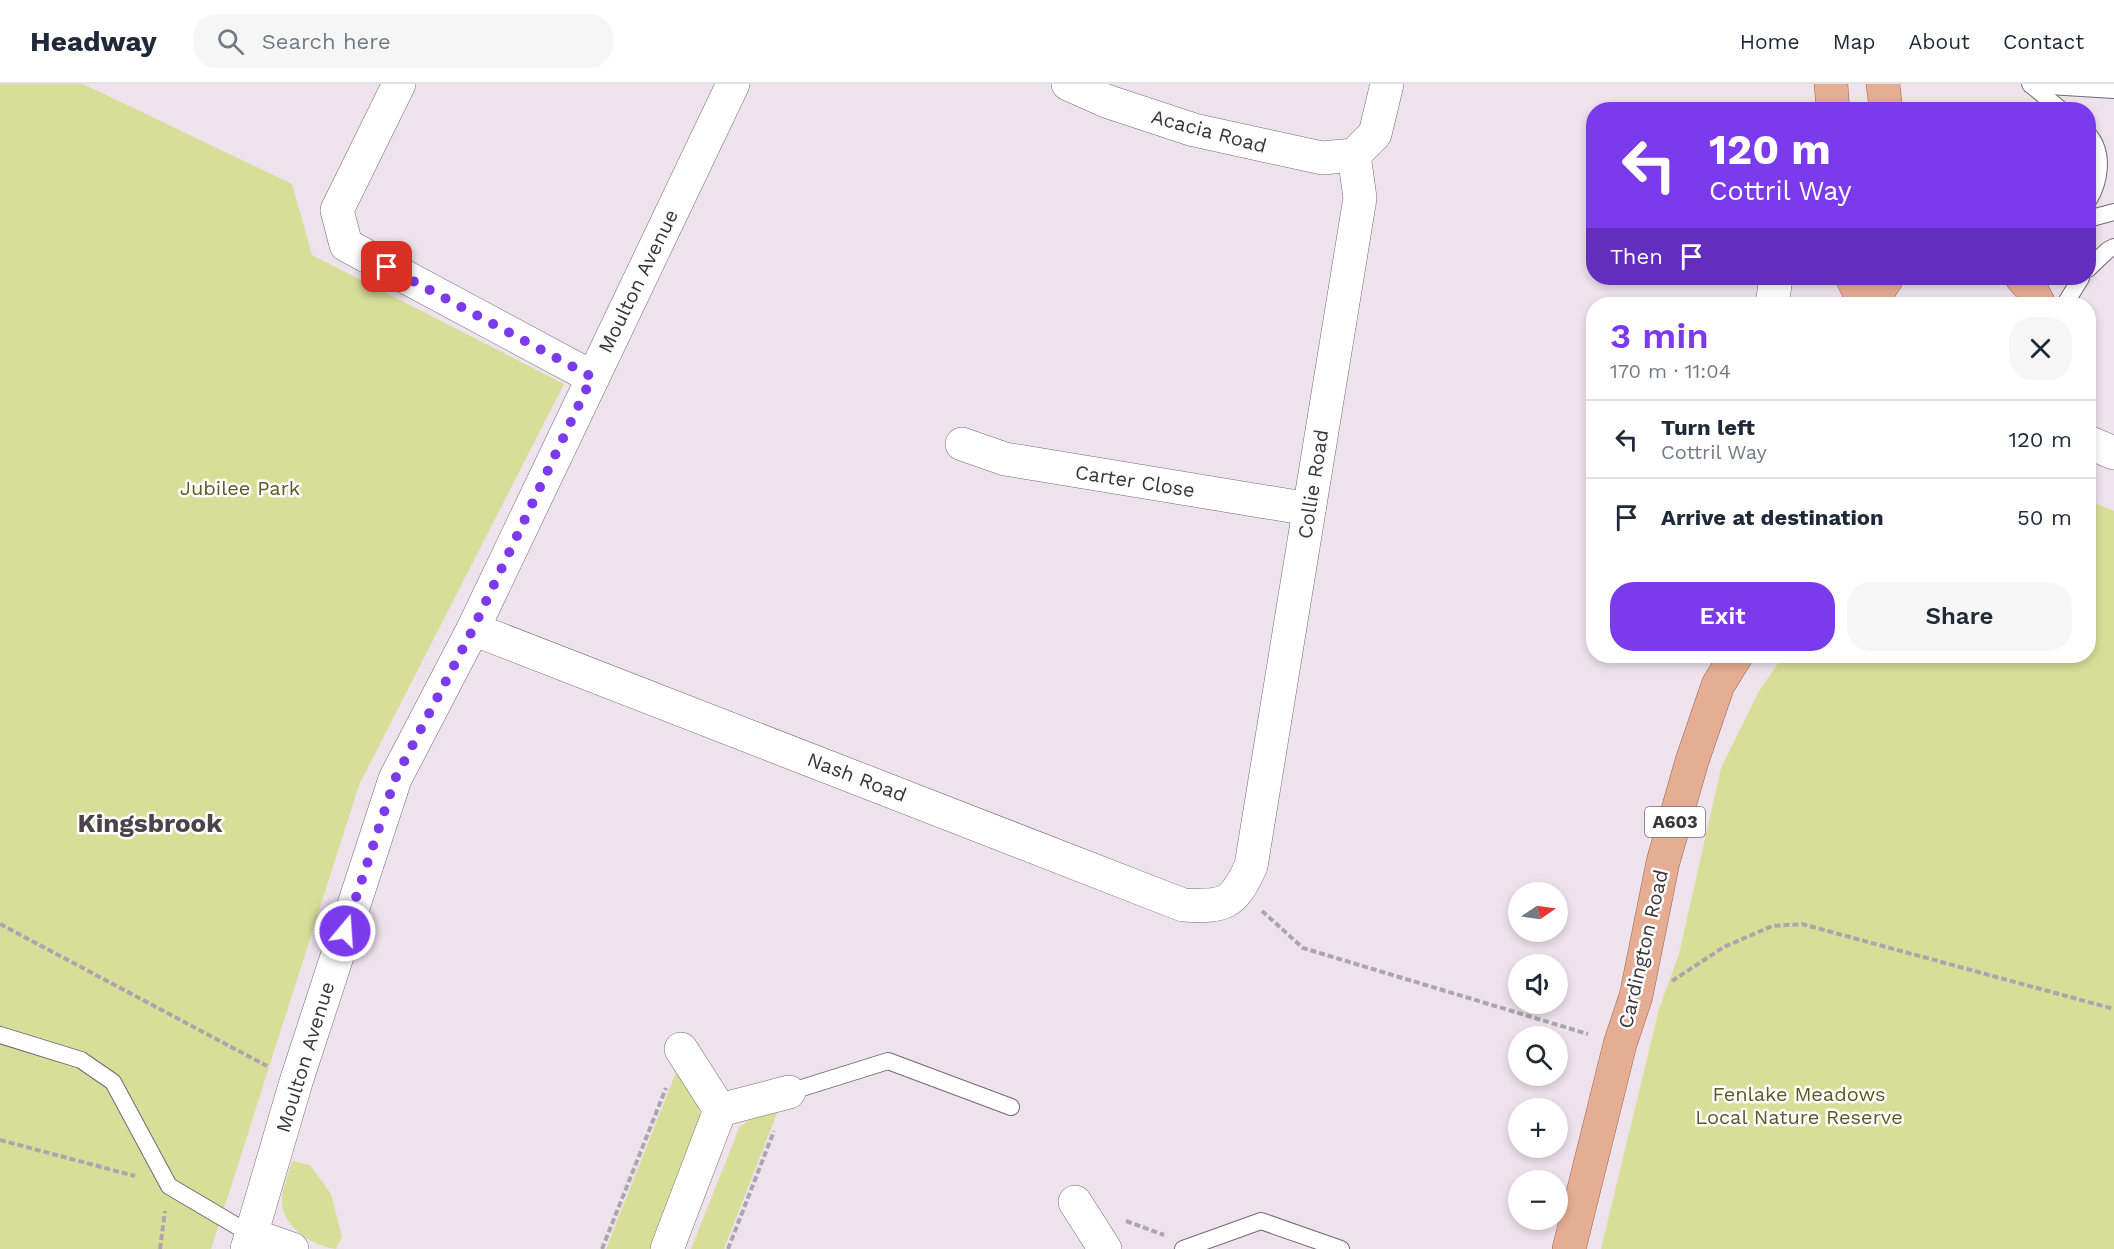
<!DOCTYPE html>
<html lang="en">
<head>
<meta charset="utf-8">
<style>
	body { margin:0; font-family:"Work Sans",sans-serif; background:#f6f6f7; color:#1f2937; height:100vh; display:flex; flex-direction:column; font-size:22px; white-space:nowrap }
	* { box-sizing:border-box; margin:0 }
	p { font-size:20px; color:#747a83 }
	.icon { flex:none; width:33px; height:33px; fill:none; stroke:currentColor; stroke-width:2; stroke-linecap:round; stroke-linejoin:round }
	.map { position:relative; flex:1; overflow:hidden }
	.sheet { position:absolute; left:1586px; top:213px; width:510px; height:366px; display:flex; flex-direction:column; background:#fff; border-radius:24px; box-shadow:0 3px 9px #0003 }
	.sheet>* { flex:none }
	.guide { position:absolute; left:1586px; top:18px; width:510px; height:183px; border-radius:24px; box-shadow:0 3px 9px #0003; background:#7c3aed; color:#fff; overflow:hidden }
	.needle { width:39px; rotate:77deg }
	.tools { position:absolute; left:1508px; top:798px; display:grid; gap:12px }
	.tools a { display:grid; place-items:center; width:60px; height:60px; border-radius:50%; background:#fff; box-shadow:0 3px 9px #0003; font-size:30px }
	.pin { position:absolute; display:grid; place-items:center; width:51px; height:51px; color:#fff; margin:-26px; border-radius:12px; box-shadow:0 3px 9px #0006 }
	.me { position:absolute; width:66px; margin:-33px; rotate:18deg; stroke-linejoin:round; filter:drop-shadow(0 0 4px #0008) }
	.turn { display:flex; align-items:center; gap:21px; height:126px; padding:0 24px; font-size:27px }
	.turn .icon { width:78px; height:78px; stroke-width:2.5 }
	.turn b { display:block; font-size:42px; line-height:51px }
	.then { display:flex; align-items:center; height:57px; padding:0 24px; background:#0003; gap:12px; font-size:22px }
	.round { display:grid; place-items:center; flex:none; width:63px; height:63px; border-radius:24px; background:#f6f6f7 }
	.headline { display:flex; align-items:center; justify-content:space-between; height:102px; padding:0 24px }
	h1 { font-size:36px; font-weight:600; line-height:45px; color:#7c3aed }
	.cta { display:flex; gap:12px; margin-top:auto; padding:12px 24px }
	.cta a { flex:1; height:69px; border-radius:24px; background:#7c3aed; color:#fff; font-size:24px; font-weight:600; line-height:69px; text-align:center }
	.cta a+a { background:#f6f6f7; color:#1f2937 }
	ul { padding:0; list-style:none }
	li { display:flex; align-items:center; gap:18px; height:78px; padding:0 24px; border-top:2px solid #e0e1e3 }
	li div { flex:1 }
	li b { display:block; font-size:22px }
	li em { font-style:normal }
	header { display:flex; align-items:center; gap:36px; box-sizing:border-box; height:84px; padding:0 30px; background:#fff; border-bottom:2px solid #e0e1e3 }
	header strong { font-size:28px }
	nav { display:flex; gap:33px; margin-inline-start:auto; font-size:21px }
	.search { width:420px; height:54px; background:#f6f6f7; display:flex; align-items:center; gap:15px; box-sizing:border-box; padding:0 21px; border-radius:24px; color:#747a83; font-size:22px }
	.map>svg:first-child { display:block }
	.green { fill:#d7de97 }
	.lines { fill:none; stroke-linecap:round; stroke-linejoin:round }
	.service-casing { stroke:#736972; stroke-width:18 }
	.minor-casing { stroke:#736972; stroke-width:34 }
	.primary-casing { stroke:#9d6046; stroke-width:34 }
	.path { stroke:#ada4ad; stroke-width:4; stroke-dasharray:6 3; stroke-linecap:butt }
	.service { stroke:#fff; stroke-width:16 }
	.minor { stroke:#fff; stroke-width:33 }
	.primary { stroke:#e5ad94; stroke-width:33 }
	.route { stroke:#7c3aed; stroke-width:10; stroke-dasharray:0 18 }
	.labels { text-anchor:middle; stroke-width:5; stroke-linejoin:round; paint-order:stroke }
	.shield { fill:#fff; stroke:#757275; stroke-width:1.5 }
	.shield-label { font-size:18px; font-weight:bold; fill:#3a363a }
	.street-label { font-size:20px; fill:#3a363a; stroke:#fff }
	.park-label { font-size:20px; fill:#585c22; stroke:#fff }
	.district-label { font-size:26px; font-weight:bold; fill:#4c424b; stroke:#fff }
</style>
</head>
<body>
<header>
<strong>Headway</strong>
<div class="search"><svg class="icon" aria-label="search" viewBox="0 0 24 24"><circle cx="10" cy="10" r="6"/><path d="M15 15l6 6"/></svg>Search here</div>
<nav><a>Home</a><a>Map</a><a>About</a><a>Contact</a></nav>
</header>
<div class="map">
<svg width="2114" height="1165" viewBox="0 0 2114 1165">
	<rect width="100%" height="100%" fill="#eee2ed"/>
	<g class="green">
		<path d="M0 0H83L292 100 312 171 564 300 359 701 211 1165H0Z"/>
		<path d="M2088 416 2114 427V1165H1601L1659 925 1679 870 1721 684 1759 607 1783 572H2088Z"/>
		<path d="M677 986 699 1022 702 1043 655 1165H606Z"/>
		<path d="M779 1024 724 1165H691L740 1042 759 1030Z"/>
		<path d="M292 1077 310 1081 331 1110 342 1152 336 1165C312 1162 280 1142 282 1114 283 1102 289 1089 292 1077Z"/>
	</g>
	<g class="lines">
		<g class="service-casing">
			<g id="service">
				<path d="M2030 0 2061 26"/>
				<path d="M2031 1 2114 6"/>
				<path d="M2088 50C2105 69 2100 98 2088 117"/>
				<path d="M2088 135 2114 128"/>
				<path d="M2088 185 2108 166 2114 163"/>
				<path d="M2065 220 2081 194"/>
				<path d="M0 951 81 976 113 998 169 1102 252 1151"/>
				<path d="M789 1008 888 977 1011 1023"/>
				<path d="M1183 1165 1261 1137 1341 1165"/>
			</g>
		</g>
		<g class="minor-casing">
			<g id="minor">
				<path d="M399 0 337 126 346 161 592 293"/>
				<path d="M1068 0 1106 17 1194 46 1322 74 1354 71"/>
				<path d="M1354 71 1375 50 1387 0"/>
				<path d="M1772 220 1776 194"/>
				<path d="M2088 358 2114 369"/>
				<path d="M962 360 1005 375 1309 425"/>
				<path d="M473 545 1183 821C1225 823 1233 821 1251 782L1360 114 1354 71"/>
				<path d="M720 1026 789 1008"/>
				<path d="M1075 1118 1105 1165"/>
				<path d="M252 1151 292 1165"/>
				<path d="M247 1165 296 998 395 695 473 545 733 0"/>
				<path d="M667 1165 720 1026 681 965"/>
			</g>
		</g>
		<g class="primary-casing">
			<g id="primary">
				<path d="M1831 0 1833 26"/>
				<path d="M1883 0 1886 26"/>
				<path d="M1852 194 1865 220"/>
				<path d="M2022 194 2030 203 2039 220"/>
				<path d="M1870 220 1887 194"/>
				<path d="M1569 1165 1620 960 1636 912 1663 778 1692 677 1718 601 1736 572"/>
			</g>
		</g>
		<g class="path">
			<path d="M1262 827 1303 864 1588 950"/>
			<path d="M0 840 267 982"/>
			<path d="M1672 897 1724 863 1772 842 1802 840 2114 925"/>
			<path d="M0 1056 135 1092"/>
			<path d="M1126 1137 1164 1151"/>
			<path d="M160 1165 165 1127"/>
			<path d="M602 1165 666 1004"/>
			<path d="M728 1165 774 1047"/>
		</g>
		<use href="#service" class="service"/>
		<use href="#minor" class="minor"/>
		<use href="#primary" class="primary"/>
	</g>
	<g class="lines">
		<path class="route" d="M345 847 395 695 473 545 592 293 387 183"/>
	</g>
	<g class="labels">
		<rect class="shield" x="1645" y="723" width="60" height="30" rx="4.5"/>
		<g class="shield-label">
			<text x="1675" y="744">A603</text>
		</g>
		<g class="street-label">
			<text transform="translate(1209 47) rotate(15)" y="7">Acacia Road</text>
			<text transform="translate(638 197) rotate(-64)" y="7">Moulton Avenue</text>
			<text transform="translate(1135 397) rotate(9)" y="7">Carter Close</text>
			<text transform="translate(1313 400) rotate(-81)" y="7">Collie Road</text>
			<text transform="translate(857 693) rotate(21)" y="7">Nash Road</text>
			<text transform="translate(1643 865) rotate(-77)" y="7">Cardington Road</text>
			<text transform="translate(305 973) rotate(-73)" y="7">Moulton Avenue</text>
		</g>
		<g class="park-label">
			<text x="240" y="411">Jubilee Park</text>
			<text x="1799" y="1017">Fenlake Meadows<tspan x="1799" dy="23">Local Nature Reserve</tspan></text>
		</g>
		<g class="district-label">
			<text x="150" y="748">Kingsbrook</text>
		</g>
	</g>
</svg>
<div class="tools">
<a><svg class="needle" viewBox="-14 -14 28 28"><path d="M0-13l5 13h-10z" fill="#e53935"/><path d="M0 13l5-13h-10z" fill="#747a83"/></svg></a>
<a><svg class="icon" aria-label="sound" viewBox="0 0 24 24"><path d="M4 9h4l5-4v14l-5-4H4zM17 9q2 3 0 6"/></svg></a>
<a><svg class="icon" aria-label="search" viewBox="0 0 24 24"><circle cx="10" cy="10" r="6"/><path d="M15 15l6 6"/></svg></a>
<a>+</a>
<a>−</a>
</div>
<div class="pin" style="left:387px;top:183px;background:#d93025"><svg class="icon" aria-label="arrive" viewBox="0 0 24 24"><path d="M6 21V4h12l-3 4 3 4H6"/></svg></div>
<svg class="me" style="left:345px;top:847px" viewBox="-20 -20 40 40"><circle r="17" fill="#7c3aed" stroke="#fff" stroke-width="3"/><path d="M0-11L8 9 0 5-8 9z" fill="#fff"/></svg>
<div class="guide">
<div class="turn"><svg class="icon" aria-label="left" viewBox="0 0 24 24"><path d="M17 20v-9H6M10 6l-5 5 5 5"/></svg><div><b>120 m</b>Cottril Way</div></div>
<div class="then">Then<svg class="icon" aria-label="arrive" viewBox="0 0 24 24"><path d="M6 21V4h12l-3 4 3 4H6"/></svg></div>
</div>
<section class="sheet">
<div class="headline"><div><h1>3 min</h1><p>170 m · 11:04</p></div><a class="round"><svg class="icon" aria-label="close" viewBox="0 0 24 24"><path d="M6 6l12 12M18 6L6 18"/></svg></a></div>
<ul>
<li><svg class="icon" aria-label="left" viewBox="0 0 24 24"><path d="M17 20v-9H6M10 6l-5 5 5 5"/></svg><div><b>Turn left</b><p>Cottril Way</p></div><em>120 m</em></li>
<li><svg class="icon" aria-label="arrive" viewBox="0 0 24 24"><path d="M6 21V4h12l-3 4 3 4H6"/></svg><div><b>Arrive at destination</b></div><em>50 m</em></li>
</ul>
<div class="cta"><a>Exit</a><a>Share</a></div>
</section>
</div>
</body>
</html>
